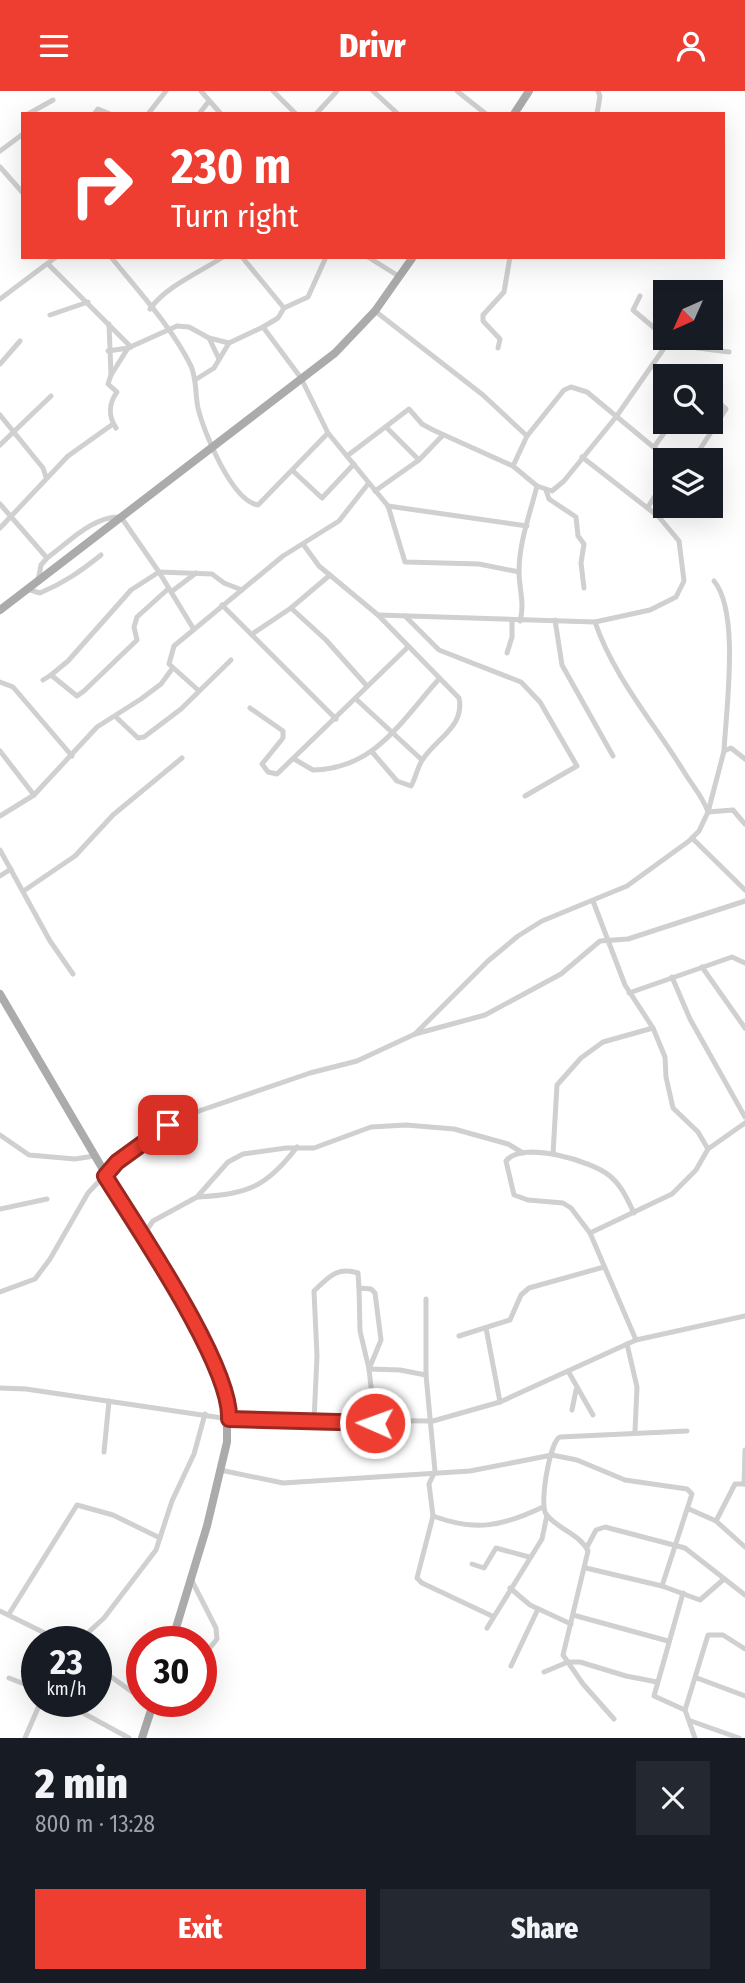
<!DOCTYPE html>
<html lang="en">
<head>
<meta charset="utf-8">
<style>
	body { margin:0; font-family:"Fira Sans Condensed",sans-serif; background:#242831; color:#f1f3f6; height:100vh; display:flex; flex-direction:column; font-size:26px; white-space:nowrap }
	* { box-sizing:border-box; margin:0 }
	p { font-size:23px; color:#9ea1a6 }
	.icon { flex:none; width:38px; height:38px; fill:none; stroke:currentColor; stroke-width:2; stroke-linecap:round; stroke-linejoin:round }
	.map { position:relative; height:1647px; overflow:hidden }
	.panel { display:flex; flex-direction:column; background:#171b24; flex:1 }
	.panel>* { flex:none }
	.guide { position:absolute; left:21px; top:21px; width:704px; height:147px; border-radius:0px; box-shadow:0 7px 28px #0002; background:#ee3d31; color:#fff; overflow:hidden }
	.needle { width:46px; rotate:225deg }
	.controls { position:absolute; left:653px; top:189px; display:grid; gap:14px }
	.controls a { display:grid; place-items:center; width:70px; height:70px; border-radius:0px; background:#171b24; box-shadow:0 7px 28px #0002; font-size:35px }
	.speed { position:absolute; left:21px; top:1535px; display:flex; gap:14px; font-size:35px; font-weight:700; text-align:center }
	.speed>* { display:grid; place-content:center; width:91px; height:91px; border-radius:50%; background:#171b24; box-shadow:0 7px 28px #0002; line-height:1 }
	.speed small { font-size:18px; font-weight:400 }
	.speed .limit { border:10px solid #d22; background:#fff; color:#111 }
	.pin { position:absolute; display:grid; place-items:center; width:60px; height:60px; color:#fff; margin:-30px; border-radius:14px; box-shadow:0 4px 10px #0006 }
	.me { position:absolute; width:77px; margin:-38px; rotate:272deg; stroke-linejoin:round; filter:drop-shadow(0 0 5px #0008) }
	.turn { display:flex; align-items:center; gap:24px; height:147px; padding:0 35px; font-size:32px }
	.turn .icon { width:91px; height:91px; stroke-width:2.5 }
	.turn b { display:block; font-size:49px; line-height:60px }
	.round { display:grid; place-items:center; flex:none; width:74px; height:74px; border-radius:0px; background:#242831 }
	.summary { display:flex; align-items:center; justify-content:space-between; height:119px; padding:0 35px }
	h1 { font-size:42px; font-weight:800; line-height:52px }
	.action { display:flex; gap:14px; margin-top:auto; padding:14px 35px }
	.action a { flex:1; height:80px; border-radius:0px; background:#ee3d31; color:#fff; font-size:28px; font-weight:800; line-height:80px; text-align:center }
	.action a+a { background:#242831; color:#f1f3f6 }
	header { display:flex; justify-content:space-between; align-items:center; height:91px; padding:0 35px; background:#ee3d31; color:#fff; font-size:32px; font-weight:800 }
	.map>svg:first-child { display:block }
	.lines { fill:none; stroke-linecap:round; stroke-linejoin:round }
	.minor { stroke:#d0d0d0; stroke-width:5 }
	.primary { stroke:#ababab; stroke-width:8 }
	.route-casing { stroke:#9b2820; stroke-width:18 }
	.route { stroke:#ee3d31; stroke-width:12 }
</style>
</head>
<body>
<header><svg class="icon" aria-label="menu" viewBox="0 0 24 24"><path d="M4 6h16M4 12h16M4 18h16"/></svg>Drivr<svg class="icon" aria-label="person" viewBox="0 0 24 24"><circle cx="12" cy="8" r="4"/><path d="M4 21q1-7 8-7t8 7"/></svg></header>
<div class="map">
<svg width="745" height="1647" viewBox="0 0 745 1647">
	<rect width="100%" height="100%" fill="#fff"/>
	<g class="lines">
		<g class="minor">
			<path d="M201 0 221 23"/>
			<path d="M273 0 296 23"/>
			<path d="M373 0 398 23"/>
			<path d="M457 0 486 23"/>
			<path d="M28 23 53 9"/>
			<path d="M94 23 98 18 110 23"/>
			<path d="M148 23 166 0"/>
			<path d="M199 23 209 10"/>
			<path d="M316 23 337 0"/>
			<path d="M597 23 600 5 598 0"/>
			<path d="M0 60 23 43"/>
			<path d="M0 76 23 102"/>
			<path d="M111 166C138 200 172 236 191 275 197 289 195 303 198 317 204 342 232 410 258 414L328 342"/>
			<path d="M242 166 284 217"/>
			<path d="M368 166 400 186"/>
			<path d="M49 174 131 256"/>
			<path d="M640 205 633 219 664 245 667 253"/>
			<path d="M0 208 56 166"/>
			<path d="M150 218C165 196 200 181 223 166"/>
			<path d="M375 220 483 304 527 345"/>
			<path d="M50 224 88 211"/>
			<path d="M109 233 111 284 108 293 117 301C109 312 108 325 116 337"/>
			<path d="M263 236 301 287 328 342 388 415 405 471 479 473 519 481"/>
			<path d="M209 247 219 268"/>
			<path d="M667 253 729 261"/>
			<path d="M498 257 500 248 483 230V224L504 201 510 166"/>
			<path d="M108 260 128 257"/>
			<path d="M0 273 20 250"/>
			<path d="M111 284 128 257 177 235 189 236 209 247 229 252"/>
			<path d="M195 289 214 277 229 252 263 236 278 227 284 217 308 206 326 166"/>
			<path d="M0 324 43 377 46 386"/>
			<path d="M387 337 419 369"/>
			<path d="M0 354 51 305"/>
			<path d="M654 356 672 331"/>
			<path d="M347 365 409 318 422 333 433 339 513 375 537 395 552 400 564 390 616 326 667 253"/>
			<path d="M693 369 726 318 710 304"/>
			<path d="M513 375 527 345 564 299 571 296 587 301 669 369"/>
			<path d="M293 380 322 407 354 373"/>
			<path d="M546 399 549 408 576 426 578 445 584 453 581 472 584 497"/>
			<path d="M375 400 419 369 443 344"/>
			<path d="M0 413 47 467 41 474 38 490"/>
			<path d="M388 415 527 435"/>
			<path d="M648 416 665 389"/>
			<path d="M0 437 68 365 113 333"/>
			<path d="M303 453 319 475 378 524 459 607C465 635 437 647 423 668 417 676 416 687 411 695L397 690 373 662"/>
			<path d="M47 467C68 452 94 424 121 426L159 481 193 537"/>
			<path d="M714 490C740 521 726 619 724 660"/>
			<path d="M27 498 40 502C64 492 81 480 101 464"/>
			<path d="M171 501 196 482"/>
			<path d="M222 514 336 628"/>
			<path d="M291 517 326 549 367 595"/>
			<path d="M378 524 595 531 650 519 676 506 684 490 679 450 659 426 582 366"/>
			<path d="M405 525 439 559 521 591 540 611 577 675 525 705"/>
			<path d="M555 529 562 574 613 665"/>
			<path d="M520 530C525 512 519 498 519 481 519 451 530 423 537 395"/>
			<path d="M595 531C614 587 655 633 686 684 693 695 704 708 708 721L733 719 745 733"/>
			<path d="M252 543 291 517 330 484"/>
			<path d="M507 562 512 546V530"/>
			<path d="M51 584 68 570 131 499 159 481 212 483 224 492 242 499"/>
			<path d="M43 589 51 584 77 605 84 600 137 549 134 536 137 526 168 498"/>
			<path d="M0 591 13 596 72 665"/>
			<path d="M198 599 169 573 174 555 283 465 339 430 368 393"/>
			<path d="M356 608 422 669"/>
			<path d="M250 617 283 640V647L262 673 268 681 277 683 408 556"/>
			<path d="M116 626 138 647 144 646 181 618 231 569"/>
			<path d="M0 660 34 704"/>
			<path d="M294 668 313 679C375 678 401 630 439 588"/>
			<path d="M0 725 34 704 97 636 141 608 161 593 172 578"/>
			<path d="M692 747 745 799"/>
			<path d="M0 759 50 850 73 883"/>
			<path d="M0 785 11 778"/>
			<path d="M25 799 75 765 113 724 182 667"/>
			<path d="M593 810 625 894 653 937 665 966 666 986 673 1017 698 1041 708 1058"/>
			<path d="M702 876 745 937"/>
			<path d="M672 886 690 928 745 1026"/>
			<path d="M629 902 732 866 745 872"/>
			<path d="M415 943 488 870 518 845 542 830 627 795 689 750 699 740 708 721 724 660 731 657 745 668"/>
			<path d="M0 1044 29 1064 75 1068 94 1065"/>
			<path d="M553 1063 557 994 581 967 603 951 653 937"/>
			<path d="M197 1106C247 1103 266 1097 297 1056"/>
			<path d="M0 1118 47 1108"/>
			<path d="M634 1122C627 1108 622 1095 610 1085 592 1070 522 1049 506 1070L514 1104 528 1109 563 1112 571 1117 590 1142 636 1249"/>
			<path d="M590 1142 672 1103 696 1079 708 1058 745 1032"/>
			<path d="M142 1146 153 1130 197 1106 228 1071 243 1063 286 1057H314L371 1036 406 1034 454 1038 508 1053 523 1062"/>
			<path d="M359 1197 360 1240 369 1278 400 1279 426 1284"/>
			<path d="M0 1201 35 1188 50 1168 88 1102 117 1071 168 1034 199 1020 310 982 357 970 415 943 485 924 561 883 600 850 628 848 745 810"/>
			<path d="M426 1208V1284L435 1380 429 1393 433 1425 417 1487 422 1492 492 1525"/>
			<path d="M486 1237 500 1311"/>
			<path d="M459 1245 510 1229 521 1204 529 1197 604 1176"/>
			<path d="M627 1253 637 1296 635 1340"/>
			<path d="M568 1280 593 1324"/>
			<path d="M0 1297 26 1298 229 1328 433 1330 500 1311 636 1249 745 1225"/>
			<path d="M572 1319 576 1299"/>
			<path d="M314 1330 317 1265 314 1200C328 1187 336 1175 358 1182L359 1197 371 1198 375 1202 381 1249 369 1278 375 1332"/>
			<path d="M104 1361 109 1310"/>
			<path d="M220 1379 283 1392 470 1380 552 1364 577 1369 625 1389 687 1398 692 1403 662 1495"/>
			<path d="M744 1393 745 1359"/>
			<path d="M689 1418 716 1430 745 1456"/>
			<path d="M433 1425C476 1441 503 1435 543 1416"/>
			<path d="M716 1430 735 1393H745"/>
			<path d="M587 1456 596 1439 605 1436 685 1457 745 1504"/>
			<path d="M472 1473 484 1477 496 1457 529 1466"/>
			<path d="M586 1477 662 1495 700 1509 724 1488"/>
			<path d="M191 1488 216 1537 217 1548 201 1568"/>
			<path d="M510 1497 530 1514 571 1533"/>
			<path d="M683 1502 654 1605 685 1619 695 1647"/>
			<path d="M0 1520 61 1550"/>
			<path d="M9 1523 77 1414 113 1424 160 1447"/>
			<path d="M573 1524 668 1550"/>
			<path d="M487 1537 542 1448 547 1424"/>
			<path d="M79 1550 104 1527 156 1459 172 1410 194 1363 205 1323"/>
			<path d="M96 1575 142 1608"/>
			<path d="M511 1575 538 1518"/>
			<path d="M544 1581 568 1571H580L626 1585 657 1591"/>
			<path d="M9 1587 37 1598"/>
			<path d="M697 1587 745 1605"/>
			<path d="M61 1610 129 1647"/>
			<path d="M685 1619 708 1544H723L745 1558"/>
			<path d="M614 1628 583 1593 563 1564 588 1460C580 1443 557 1438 546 1423 539 1413 550 1350 560 1346L687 1340"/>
			<path d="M691 1630 739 1647"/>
			<path d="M25 1647 41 1610"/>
		</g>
		<g class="primary">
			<path d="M514 23 529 0"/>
			<path d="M0 519 335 262 375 220 413 166"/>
			<path d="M0 903 206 1254 227 1306V1351L207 1435 172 1550"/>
			<path d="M142 1647 154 1610"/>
		</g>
	</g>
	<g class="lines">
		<g class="route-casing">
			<path id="route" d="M168 1034 117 1071 105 1085C136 1135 232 1275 229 1328L375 1332"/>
		</g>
		<use href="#route" class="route"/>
	</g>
</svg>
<div class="controls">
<a><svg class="needle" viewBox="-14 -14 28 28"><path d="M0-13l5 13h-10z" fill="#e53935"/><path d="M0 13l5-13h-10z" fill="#9ea1a6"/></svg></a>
<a><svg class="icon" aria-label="search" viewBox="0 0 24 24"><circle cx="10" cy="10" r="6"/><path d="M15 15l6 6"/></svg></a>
<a><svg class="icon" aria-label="layers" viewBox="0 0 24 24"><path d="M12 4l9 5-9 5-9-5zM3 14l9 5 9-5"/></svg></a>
</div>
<div class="speed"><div>23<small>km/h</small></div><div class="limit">30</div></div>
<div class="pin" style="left:168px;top:1034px;background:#d93025"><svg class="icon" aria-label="arrive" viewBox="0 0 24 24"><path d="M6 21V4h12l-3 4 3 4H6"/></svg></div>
<svg class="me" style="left:375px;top:1332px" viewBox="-20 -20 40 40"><circle r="17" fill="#ee3d31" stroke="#fff" stroke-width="3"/><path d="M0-11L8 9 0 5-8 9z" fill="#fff"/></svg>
<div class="guide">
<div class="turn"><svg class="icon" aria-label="right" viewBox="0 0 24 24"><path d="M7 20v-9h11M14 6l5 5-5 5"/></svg><div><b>230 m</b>Turn right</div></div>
</div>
</div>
<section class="panel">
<div class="summary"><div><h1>2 min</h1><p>800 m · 13:28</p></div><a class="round"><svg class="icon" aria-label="close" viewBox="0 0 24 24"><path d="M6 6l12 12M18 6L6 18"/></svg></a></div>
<div class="action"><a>Exit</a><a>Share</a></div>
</section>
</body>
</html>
